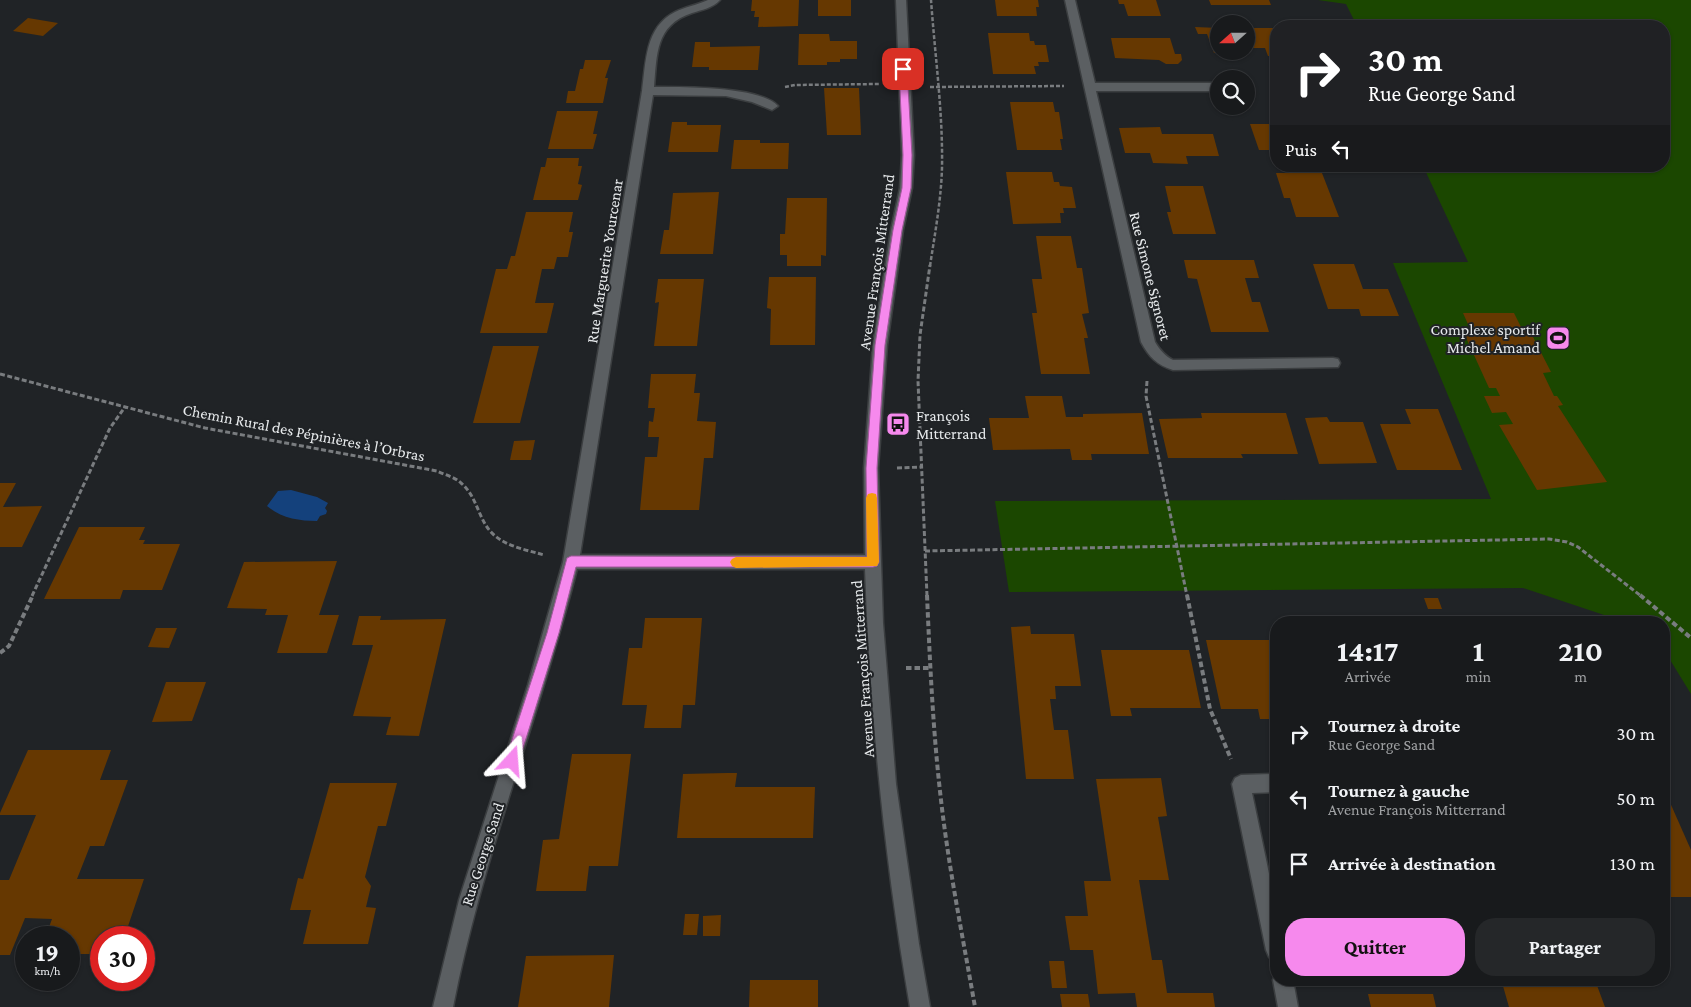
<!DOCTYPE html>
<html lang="fr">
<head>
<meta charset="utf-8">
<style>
	body { margin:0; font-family:"Crimson Pro",serif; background:#252729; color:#f1f3f6; height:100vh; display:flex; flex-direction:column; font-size:19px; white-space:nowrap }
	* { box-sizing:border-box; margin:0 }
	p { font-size:16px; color:#9fa1a3 }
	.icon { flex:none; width:28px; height:28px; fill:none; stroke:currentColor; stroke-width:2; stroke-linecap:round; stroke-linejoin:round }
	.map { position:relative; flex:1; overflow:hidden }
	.panel { position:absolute; left:1270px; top:616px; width:400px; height:370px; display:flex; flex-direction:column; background:#181a1c; border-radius:20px; box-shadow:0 1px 4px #0004,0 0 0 1px #36383b }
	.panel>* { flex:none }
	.banner { position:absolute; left:1270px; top:20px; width:400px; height:152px; border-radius:20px; box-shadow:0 1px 4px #0004,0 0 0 1px #36383b; background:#202124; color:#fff; overflow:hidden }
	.needle { width:32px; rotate:249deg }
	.controls { position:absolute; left:1210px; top:15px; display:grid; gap:10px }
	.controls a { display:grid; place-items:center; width:45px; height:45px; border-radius:50%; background:#181a1c; box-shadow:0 1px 4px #0004,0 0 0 1px #36383b; font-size:25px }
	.speed { position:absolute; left:15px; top:926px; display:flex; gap:10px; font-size:25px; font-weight:700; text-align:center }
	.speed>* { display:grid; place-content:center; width:65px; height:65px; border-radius:50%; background:#181a1c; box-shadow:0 1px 4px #0004,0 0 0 1px #36383b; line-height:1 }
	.speed small { font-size:12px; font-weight:400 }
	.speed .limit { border:8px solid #d22; background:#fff; color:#111 }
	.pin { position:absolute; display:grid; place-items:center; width:42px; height:42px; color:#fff; margin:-21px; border-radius:10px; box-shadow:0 2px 8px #0006 }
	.me { position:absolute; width:55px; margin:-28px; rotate:19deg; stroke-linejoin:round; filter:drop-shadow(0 0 4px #0008) }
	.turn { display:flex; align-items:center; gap:18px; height:105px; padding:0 15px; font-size:22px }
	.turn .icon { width:65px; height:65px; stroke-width:2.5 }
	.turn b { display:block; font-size:35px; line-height:42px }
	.then { display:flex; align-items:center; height:48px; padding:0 15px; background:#0003; gap:10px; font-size:19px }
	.eta { display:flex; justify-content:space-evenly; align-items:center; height:85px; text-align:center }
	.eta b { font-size:30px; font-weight:700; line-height:35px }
	.primary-button { display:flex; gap:10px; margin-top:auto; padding:10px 15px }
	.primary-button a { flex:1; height:58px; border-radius:20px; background:#f689ed; color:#111; font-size:20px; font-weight:700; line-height:58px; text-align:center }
	.primary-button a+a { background:#252729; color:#f1f3f6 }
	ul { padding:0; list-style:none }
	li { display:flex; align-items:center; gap:15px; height:65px; padding:0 15px }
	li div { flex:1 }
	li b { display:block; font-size:19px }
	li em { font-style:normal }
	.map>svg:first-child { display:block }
	.green { fill:#1b4700 }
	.water { fill:#14417c }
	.building { fill:#663801 }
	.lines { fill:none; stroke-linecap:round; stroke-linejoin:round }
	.minor-casing { stroke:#3b3e40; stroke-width:3 }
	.path-far2 { stroke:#797c7f; stroke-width:2.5; stroke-dasharray:4 2; stroke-linecap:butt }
	.path-far1 { stroke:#797c7f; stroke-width:3; stroke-dasharray:5 2.5; stroke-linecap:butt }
	.path { stroke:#797c7f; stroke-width:4; stroke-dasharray:5.5 3; stroke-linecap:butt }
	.minor { fill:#5b5f62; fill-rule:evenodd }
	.route { fill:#f689ed; stroke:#a0599a }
	.slow { fill:#f59e0b }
	.labels { text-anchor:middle; stroke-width:4; stroke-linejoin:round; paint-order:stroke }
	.street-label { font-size:16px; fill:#e7eaec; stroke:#202326 }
	.poi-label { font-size:16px; fill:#e7eaec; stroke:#202326; text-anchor:end }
</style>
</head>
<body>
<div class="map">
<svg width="1691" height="1007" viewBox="0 0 1691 1007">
	<rect width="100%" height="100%" fill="#202326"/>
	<path class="green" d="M1318 0H1691V694L1664 650V622H1625L1523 588 1009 592 995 501 1491 499 1393 263 1468 262 1423 166H1664V26H1357L1346 4Z"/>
	<path class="water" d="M291 490 317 497 328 503 325 508 327 511 326 514 320 516 317 521C299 521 281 518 267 506L278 491Z"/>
	<g class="building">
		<path d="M752 0H799L798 26 758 27 759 17H754L755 11H751Z"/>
		<rect x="818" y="0" width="33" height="16"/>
		<path d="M995 0H1038L1039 7H1036L1037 16H997Z"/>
		<path d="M1118 0H1156L1161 16H1128L1124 4H1119Z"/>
		<path d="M1209 0H1269L1271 5H1211Z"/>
		<path d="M28 18 58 23 43 36 13 31Z"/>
		<path d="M1195 27 1219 28V51H1226L1227 53H1214L1207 34H1198Z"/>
		<path d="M1246 28H1276V56H1268L1265 48H1246Z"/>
		<path d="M988 33H1029L1030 41H1034L1035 45H1046L1049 62H1038L1039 66H1034L1036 74H993Z"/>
		<path d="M799 34H829L830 41H857V59H840V62H827V65H798Z"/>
		<path d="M1111 38H1170L1175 54H1181L1182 60 1178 64H1166L1159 60 1115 58Z"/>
		<path d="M695 42H710V47L760 46 758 70H709V67H692Z"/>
		<path d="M585 60H611L605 78H608L603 103H566L568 91H575L580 69H583Z"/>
		<path d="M824 88H859L861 135H827Z"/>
		<path d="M1010 102H1053L1055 112H1059L1063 139H1060L1062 150H1017Z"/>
		<path d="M557 111H598L593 134H597L593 149H548Z"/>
		<path d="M672 122H687V125H721L718 152H668Z"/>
		<path d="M1250 124H1276V150H1259Z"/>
		<path d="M1160 127 1162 134H1213L1219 156H1186L1188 164 1153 163 1150 153H1125L1119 128Z"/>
		<path d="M734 140H760V143H789L788 169H731Z"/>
		<path d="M547 158H579L578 166H582L578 184 582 185 578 200H533L541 167H545Z"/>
		<path d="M1006 172H1052L1054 182H1059L1060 186 1072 187 1076 208H1063L1064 213H1060L1061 223 1013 224Z"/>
		<path d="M1276 173H1322L1339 217H1296L1290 198H1284Z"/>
		<path d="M1165 186H1203L1216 234H1173L1167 212H1171Z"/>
		<path d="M719 192 713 254H660L664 230H669L673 193Z"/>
		<path d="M787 198H827L826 256 821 255V266H787V255H780V234H785Z"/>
		<path d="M526 212H573L569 232H573L568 257H557L554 269H542L535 303H554L547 333H480L496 269H507L511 256H515Z"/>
		<path d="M1036 236H1071L1077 268H1082L1089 313 1082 314 1088 338H1084L1090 374H1041L1032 313H1037L1032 279H1042Z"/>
		<path d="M1184 260H1254L1259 278H1245L1252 302H1260L1269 332H1211L1197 279 1188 278Z"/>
		<path d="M1313 264H1354L1363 289H1388L1399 316H1361L1359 309H1328Z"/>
		<path d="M769 277H816L815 345H770L771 309 767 308Z"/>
		<path d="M658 279H704L697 346H654L659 302 655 303Z"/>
		<path d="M1463 313H1514L1523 331H1530L1551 372 1543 373 1554 396H1557L1563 405 1558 406 1607 482 1537 490 1499 425 1513 424 1506 412 1492 413 1484 396H1500L1496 388H1489L1463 331H1471Z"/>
		<path d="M493 346H539L520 423H473Z"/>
		<path d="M651 374H696L694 393H700L697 421 716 422 713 458H704L699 510H640L645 457H657L659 437H648L649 421 653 422 655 408H648Z"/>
		<path d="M1025 396H1062L1066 417H1083V414L1142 413 1149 454H1091L1092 460H1072L1070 449 993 450 989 418H1029Z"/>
		<path d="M1405 409H1438L1462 470H1397L1380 424H1411Z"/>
		<path d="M1201 413H1286L1298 454H1241L1243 458H1168L1159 419 1202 418Z"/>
		<path d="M1327 417 1330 422H1363L1377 463 1319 464 1305 418Z"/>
		<path d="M535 440 531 460H510L514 441Z"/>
		<path d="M0 483H16L3 507 42 506 22 547H0Z"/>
		<path d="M79 527H145L139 540H145L143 544H180L162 590H123L120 599H44Z"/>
		<path d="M337 561 319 615H339L327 653H277L288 615H265L267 609 227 608 244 562Z"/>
		<path d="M1424 598H1438L1442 609H1428Z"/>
		<path d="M359 616H381L380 620 446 619 419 736 386 735 391 717 353 716 373 645H352Z"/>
		<path d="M645 618H702L695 705H683L681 728H644L647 705H622L629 648H642Z"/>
		<path d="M1030 626 1031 634H1074L1081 686H1055L1056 699H1050L1054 730H1068L1074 779H1026L1011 627Z"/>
		<path d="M156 628H177L169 648 148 647Z"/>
		<path d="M1206 640H1276V719H1260L1258 709H1221Z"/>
		<path d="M1101 650H1189L1201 708H1130L1132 716H1111Z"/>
		<path d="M166 682H206L192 721 152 722Z"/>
		<path d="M28 750H111L100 780H128L104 846H90L77 879H144L124 938H101V954H69V938H45L52 919 25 918 10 955H0V880H9L36 815H0V813Z"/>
		<path d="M572 754H631L618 866H589L586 891H536L543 840 559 839Z"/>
		<path d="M727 773H737L735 787H815L813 838H677L683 774Z"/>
		<path d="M1161 778 1167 816 1158 817 1169 880H1139L1152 960H1162L1167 993H1213L1215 1007H1137L1135 993 1098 994 1093 950H1070L1065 916H1088L1084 881H1111L1096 779Z"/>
		<path d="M330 783H397L386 826H378L365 877 371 886 366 907 376 908 368 944H303L311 910H290L298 878 303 879Z"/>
		<path d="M1664 789 1691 850V897H1664Z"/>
		<path d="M685 914H699L697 935H683Z"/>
		<path d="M721 915 720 936H703V916Z"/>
		<path d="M614 955 609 1007H518L526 956Z"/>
		<path d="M1049 961H1064L1067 988H1052Z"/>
		<path d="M750 980H818V1007H749Z"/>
		<path d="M1556 980H1595L1605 1007H1509L1503 986H1558Z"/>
		<path d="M1060 994H1088L1090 1007H1062Z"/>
		<path d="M1368 994H1433L1436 1007H1371Z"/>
	</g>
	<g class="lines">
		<g class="minor-casing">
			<g id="minor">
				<path d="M708 0H720C713 8 701 10 692 13 655 25 657 55 654 87 680 87 760 86 778 106L772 110 752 102 726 96 653 95 580 555H865L864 468 873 345 891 230 900 188 902 155 896 0H906L914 155 912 188 903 230 887 345 878 468 883 623 896 784 919 944 930 1007H910C885 862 870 716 865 569H577C540 716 482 858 453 1007H433L459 900 528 685 563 562 642 91C646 62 645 27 675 12 685 7 697 5 708 0Z"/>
				<path d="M1065 0H1075L1095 83H1219V91H1096L1155 342C1160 350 1165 356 1173 360L1333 358 1338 359 1340 363 1338 367 1173 370C1157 365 1149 357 1141 342Z"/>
				<path d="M1276 774V792L1252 793 1276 907V960L1269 957 1266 950 1232 784 1235 778 1241 775Z"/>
				<path d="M1276 973V980H1293L1298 1007H1278L1273 980Z"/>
			</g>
		</g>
		<g class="path-far2">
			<path d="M785 87 795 85 879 84"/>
			<path d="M930 87 1064 86"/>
			<path d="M930 266C935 233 941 201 942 168 943 112 935 56 931 0"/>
		</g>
		<g class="path-far1">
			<path d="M0 374 205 428 437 471C445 475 455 477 461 483 478 497 478 521 494 535 508 547 527 550 544 555"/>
			<path d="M1147 381 1146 396 1187 596"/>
			<path d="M897 468 921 467"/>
			<path d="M925 551 1549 539 1567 542 1578 547 1641 596"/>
			<path d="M32 596 110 428 125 407"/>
			<path d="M927 596 918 381 920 335 930 265"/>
		</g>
		<g class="path">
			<path d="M927 595C930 664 933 732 941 800 949 870 963 938 975 1007"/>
			<path d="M1187 595 1210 709 1231 759"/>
			<path d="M1640 595 1691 638"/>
			<path d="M0 653 9 646 33 595"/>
			<path d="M906 668H931"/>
		</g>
		<use href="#minor" class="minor"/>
	</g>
	<path class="route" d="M903 66 907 69 912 155 911 188 902 230 885 345 877 468 879 562 877 566 873 567H576L559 633 519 761 517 766 512 768 507 766 505 761 547 633 567 558 571 556 867 557 866 468 875 345 893 230 902 188 903 155 899 69Z"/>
	<path class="slow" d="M872 493 876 494 877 498 879 562 877 566 736 568 732 566 730 562 732 559 736 557H867L866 498 868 494Z"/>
	<defs>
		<g id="stadium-square" transform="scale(1.25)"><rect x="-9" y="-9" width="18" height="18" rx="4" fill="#f689ed" stroke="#202326"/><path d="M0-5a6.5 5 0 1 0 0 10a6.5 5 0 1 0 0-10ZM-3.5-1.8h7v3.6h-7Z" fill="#111"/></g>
		<g id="bus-square" transform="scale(1.25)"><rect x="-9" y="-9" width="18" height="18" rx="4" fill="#f689ed" stroke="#202326"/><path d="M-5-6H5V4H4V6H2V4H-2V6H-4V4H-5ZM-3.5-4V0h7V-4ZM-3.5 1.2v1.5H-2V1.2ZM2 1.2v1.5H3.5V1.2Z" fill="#111"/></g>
	</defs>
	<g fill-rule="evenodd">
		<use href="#stadium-square" x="1558" y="338"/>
		<use href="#bus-square" x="898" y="424"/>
	</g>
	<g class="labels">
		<g class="street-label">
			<text transform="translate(604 261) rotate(-81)" y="6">Rue Marguerite Yourcenar</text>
			<text transform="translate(876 262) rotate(-82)" y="6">Avenue François Mitterrand</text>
			<text transform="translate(1151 276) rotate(76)" y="6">Rue Simone Signoret</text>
			<text transform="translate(304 432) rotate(11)" y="6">Chemin Rural des Pépinières à l’Orbras</text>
			<text transform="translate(862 669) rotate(-94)" y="6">Avenue François Mitterrand</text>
			<text transform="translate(482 854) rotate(-72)" y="6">Rue George Sand</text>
		</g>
		<g class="poi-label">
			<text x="1540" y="335">Complexe sportif<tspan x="1540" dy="18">Michel Amand</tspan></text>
			<text x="916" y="421" text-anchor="start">François<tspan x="916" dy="18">Mitterrand</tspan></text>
		</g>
	</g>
</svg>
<div class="controls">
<a><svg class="needle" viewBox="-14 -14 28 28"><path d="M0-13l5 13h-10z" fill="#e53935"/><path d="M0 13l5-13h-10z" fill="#9fa1a3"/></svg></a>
<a><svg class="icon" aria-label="search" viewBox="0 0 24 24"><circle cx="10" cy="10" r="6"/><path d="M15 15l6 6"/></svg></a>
</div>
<div class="speed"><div>19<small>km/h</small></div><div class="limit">30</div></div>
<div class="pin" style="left:903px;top:69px;background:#d93025"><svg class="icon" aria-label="arrive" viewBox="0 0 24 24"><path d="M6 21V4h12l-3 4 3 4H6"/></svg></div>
<svg class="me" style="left:512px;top:761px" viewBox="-20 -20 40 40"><path d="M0-17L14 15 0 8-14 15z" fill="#f689ed" stroke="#fff" stroke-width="4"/></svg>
<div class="banner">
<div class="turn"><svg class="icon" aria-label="right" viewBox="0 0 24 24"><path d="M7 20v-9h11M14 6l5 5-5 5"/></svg><div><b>30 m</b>Rue George Sand</div></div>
<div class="then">Puis<svg class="icon" aria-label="left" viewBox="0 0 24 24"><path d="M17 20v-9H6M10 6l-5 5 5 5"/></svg></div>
</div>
<section class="panel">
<div class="eta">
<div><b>14:17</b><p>Arrivée</p></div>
<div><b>1</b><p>min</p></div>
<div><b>210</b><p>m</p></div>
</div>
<ul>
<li><svg class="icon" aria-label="right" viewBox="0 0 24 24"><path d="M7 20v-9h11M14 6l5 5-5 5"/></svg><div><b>Tournez à droite</b><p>Rue George Sand</p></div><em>30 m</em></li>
<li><svg class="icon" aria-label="left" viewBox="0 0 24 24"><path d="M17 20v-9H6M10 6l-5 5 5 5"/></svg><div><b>Tournez à gauche</b><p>Avenue François Mitterrand</p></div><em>50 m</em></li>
<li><svg class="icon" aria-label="arrive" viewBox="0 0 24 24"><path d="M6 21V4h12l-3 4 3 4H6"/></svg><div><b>Arrivée à destination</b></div><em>130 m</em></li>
</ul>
<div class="primary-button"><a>Quitter</a><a>Partager</a></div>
</section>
</div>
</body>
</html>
